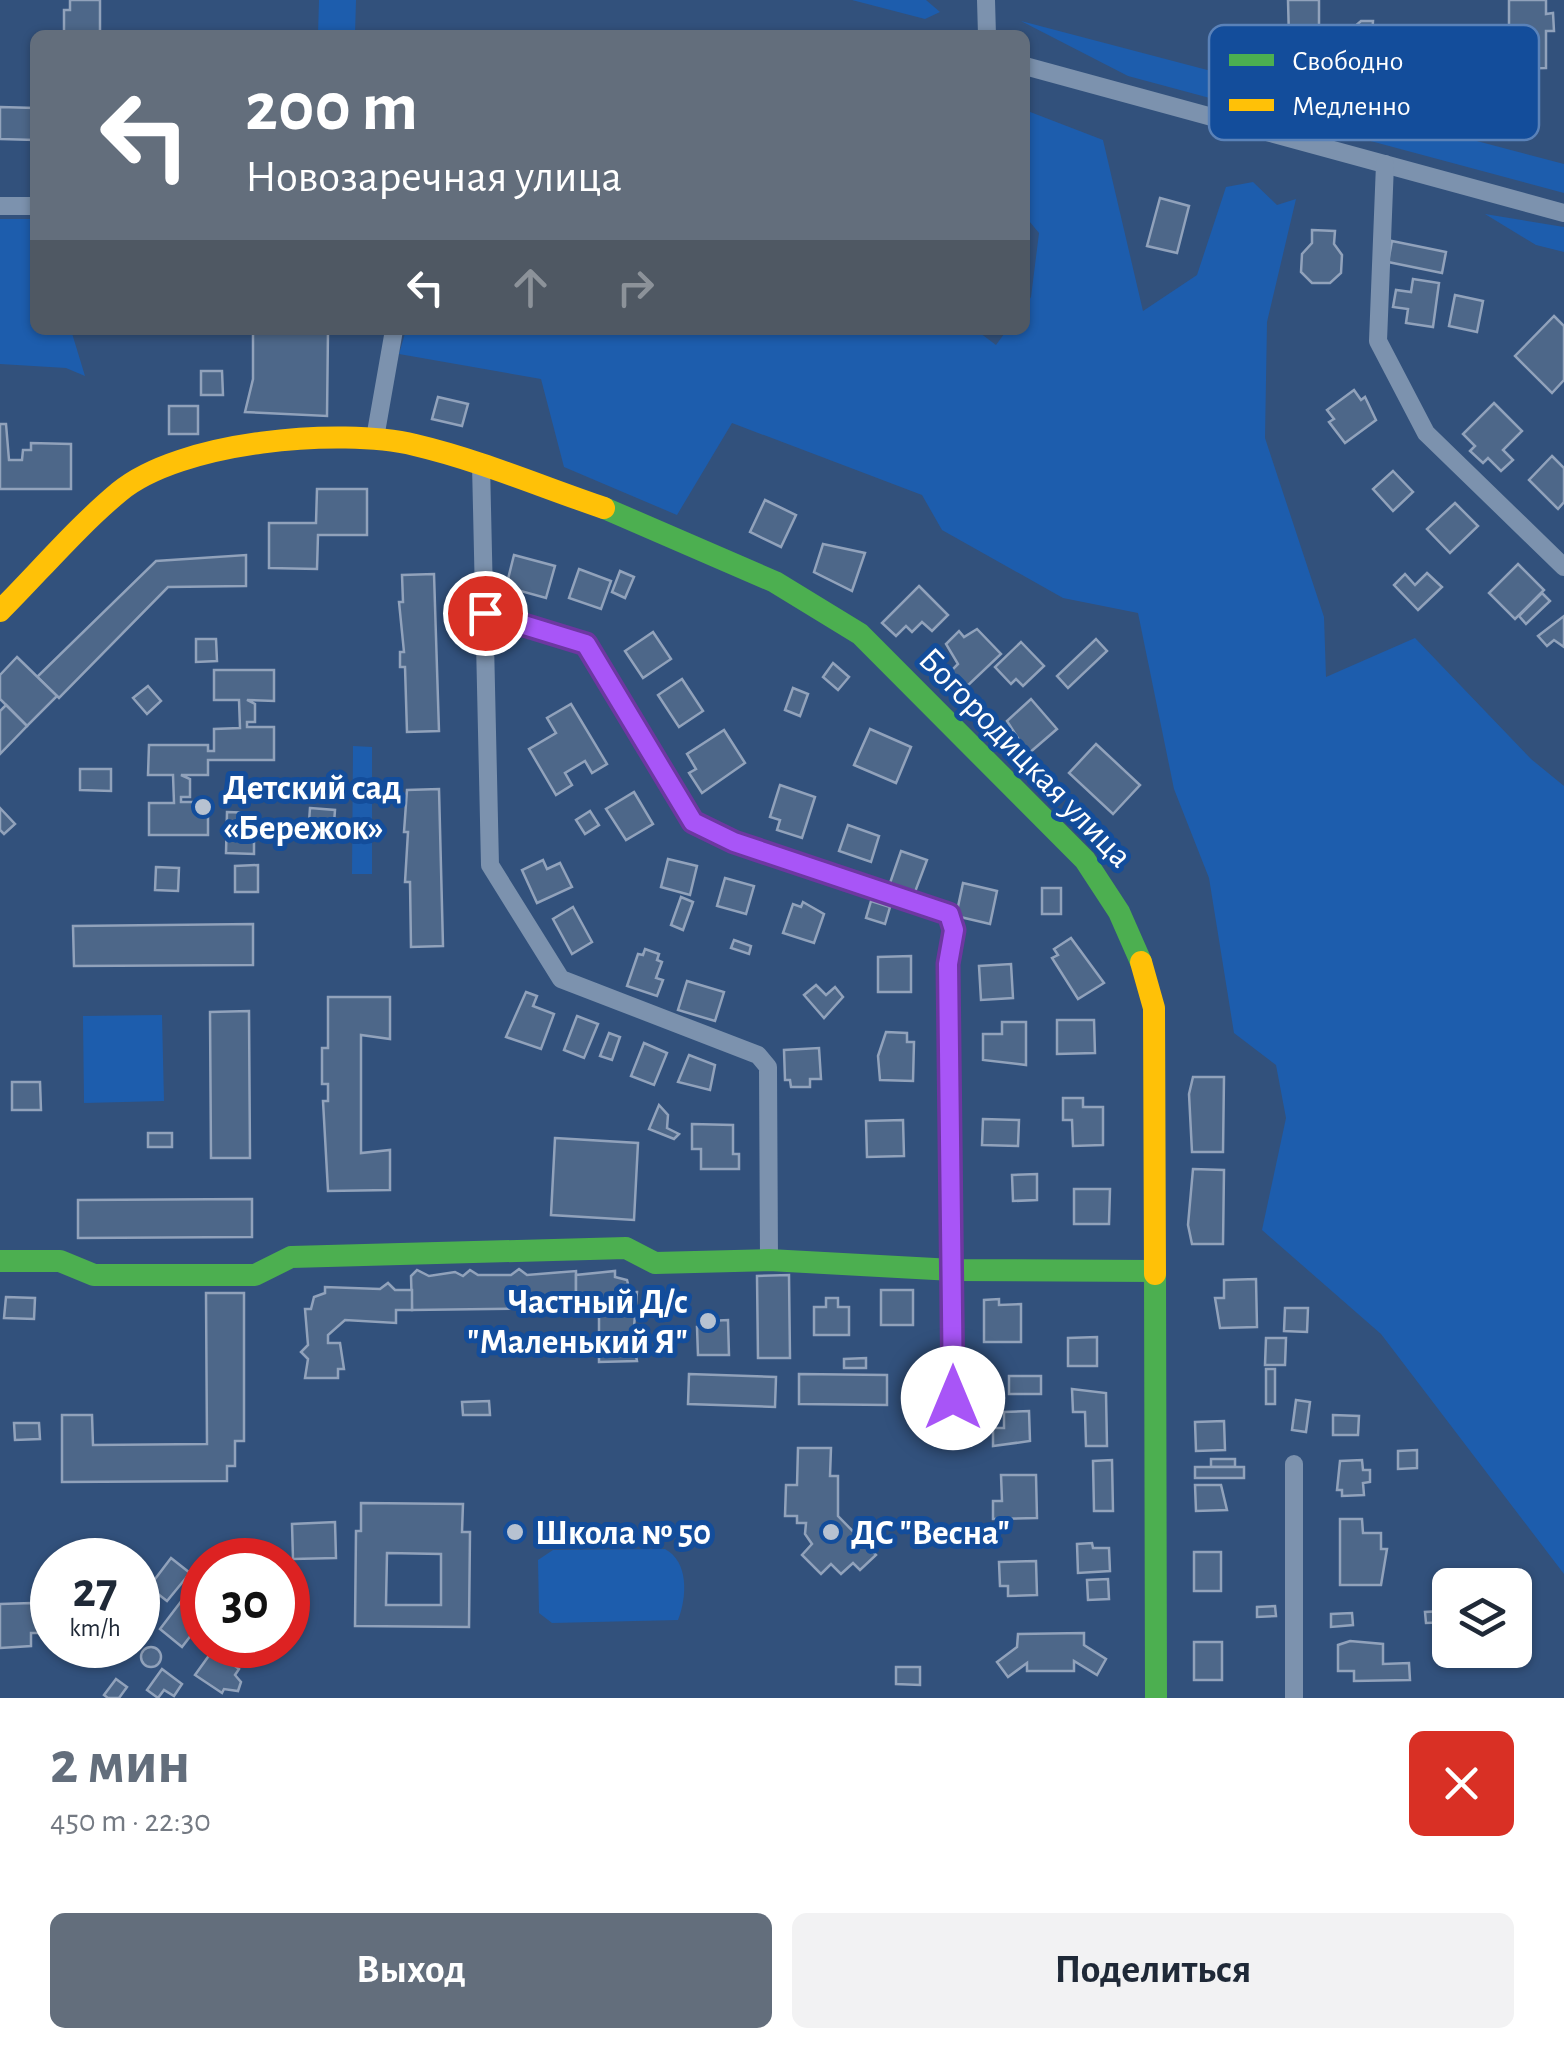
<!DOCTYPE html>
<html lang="ru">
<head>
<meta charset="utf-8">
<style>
	body { margin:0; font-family:"Alegreya Sans",sans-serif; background:#f2f2f3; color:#1f2937; height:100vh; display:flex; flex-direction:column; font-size:38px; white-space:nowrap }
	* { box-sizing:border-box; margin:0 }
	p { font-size:32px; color:#747a83 }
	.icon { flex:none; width:55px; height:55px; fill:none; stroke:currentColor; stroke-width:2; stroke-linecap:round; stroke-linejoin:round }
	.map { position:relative; height:1698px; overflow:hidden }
	.details { display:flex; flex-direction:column; background:#fff; flex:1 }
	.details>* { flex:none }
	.top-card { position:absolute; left:30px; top:30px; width:1000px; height:305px; border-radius:15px; box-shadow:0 2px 8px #0004; background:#636e7c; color:#fff; overflow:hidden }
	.fabs { position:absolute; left:1432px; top:1568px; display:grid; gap:20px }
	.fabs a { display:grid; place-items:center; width:100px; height:100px; border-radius:15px; background:#fff; box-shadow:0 2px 8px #0004; font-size:50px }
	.speed { position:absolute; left:30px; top:1538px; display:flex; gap:20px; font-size:50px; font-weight:700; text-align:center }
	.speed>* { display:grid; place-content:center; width:130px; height:130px; border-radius:50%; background:#fff; box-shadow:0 2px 8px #0004; line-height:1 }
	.speed small { font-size:25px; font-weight:400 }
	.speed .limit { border:15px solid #d22; background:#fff; color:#111 }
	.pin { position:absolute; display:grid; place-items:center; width:85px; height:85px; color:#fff; margin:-42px; border:5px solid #fff; border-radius:50%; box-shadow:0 2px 10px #0007 }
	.me { position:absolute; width:110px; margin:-55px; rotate:0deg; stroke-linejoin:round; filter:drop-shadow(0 0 8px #0008) }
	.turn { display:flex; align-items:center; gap:35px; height:210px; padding:0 50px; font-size:45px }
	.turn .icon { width:130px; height:130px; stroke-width:2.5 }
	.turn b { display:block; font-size:70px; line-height:85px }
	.lanes { display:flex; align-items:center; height:95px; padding:0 50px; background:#0003; justify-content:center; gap:50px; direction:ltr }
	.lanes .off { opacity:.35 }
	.round { display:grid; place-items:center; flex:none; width:105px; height:105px; border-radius:15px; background:#f2f2f3 }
	.overview { display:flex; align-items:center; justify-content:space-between; height:170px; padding:0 50px }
	h1 { font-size:60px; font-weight:700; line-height:75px; color:#636e7c }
	.action { display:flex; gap:20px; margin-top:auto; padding:20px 50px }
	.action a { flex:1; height:115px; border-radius:15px; background:#636e7c; color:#fff; font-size:40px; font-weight:700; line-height:115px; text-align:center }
	.action a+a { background:#f2f2f3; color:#1f2937 }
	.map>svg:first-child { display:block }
	.green { fill:#1d5dad }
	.building { fill:#4d6789; stroke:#91a2bb; stroke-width:2.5; fill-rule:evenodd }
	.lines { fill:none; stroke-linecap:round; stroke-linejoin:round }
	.street { stroke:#7c92ae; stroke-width:18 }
	.fast { stroke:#4caf50; stroke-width:22 }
	.slow { stroke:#ffc107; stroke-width:22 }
	.route-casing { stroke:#6d37a1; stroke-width:25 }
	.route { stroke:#a855f7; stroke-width:18 }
	.poi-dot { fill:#b7c2d1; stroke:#134d9b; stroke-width:4 }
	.labels { text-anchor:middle; stroke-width:10; stroke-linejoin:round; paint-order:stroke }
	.street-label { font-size:35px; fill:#fff; stroke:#134d9b }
	.poi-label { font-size:35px; font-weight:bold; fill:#fff; stroke:#134d9b; text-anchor:start }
	.key { fill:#134d9b; stroke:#5a82b9; stroke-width:2.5 }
	.key-label { font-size:28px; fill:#fff }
</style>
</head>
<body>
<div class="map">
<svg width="1564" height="1698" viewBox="0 0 1564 1698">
	<rect width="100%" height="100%" fill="#32517c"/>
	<g class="green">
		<path d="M319 0H356L355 35H318Z"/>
		<path d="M852 0H926L940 12 925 19Z"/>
		<path d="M1021 21 1564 164V193L1128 76Z"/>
		<path d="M1025 110 1103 140 1143 311 1197 275 1226 187 1253 182 1277 205 1296 199 1267 322 1265 438 1324 617 1326 677 1415 638 1531 759 1564 786V1574L1381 1334 1262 1230 1286 1118 1276 1065 1234 1033 1209 878 1174 789 1138 613 1063 598 942 530 922 495 732 423 677 515 564 467 541 379 399 354 406 330H976L996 345 1007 330H1025V305L1031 297 1039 233 1025 216Z"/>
		<path d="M1485 214 1564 227V252L1536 245Z"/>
		<path d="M0 219H35V330H71L85 376 66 368 0 364Z"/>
		<path d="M353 746 372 747V874H352Z"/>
		<path d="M162 1015 164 1101 84 1103 83 1016Z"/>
		<path d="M665 1549C689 1562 687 1597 678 1620L552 1623 539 1613 538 1560 553 1550Z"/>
	</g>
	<g class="building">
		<path d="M70 0H100V35H64V10H70Z"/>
		<path d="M1288 0H1319V37L1289 38Z"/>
		<path d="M1509 0H1546V14L1553 13 1554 31H1546V68L1506 69V79H1469V90H1447V79H1418V41H1509Z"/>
		<path d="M1361 21H1373L1372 36 1353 44 1341 59 1329 49Z"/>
		<path d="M423 32 527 33V35H423Z"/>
		<path d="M0 107 35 108V140L0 139Z"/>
		<path d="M1160 198 1189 206 1177 253 1147 246Z"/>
		<path d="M1312 230 1335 231 1334 244 1342 255 1341 273 1330 283H1312L1301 272 1302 254 1312 243Z"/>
		<path d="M1392 241 1446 252 1442 273 1388 262Z"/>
		<path d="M1413 279 1439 283 1433 327 1406 323 1408 309 1393 307 1396 290 1411 292Z"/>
		<path d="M1455 295 1483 301 1477 332 1449 326Z"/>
		<path d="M1554 316 1564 326V380L1552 393 1515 356Z"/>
		<path d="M253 330H328L327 416 245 412 253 379Z"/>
		<path d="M201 371H222L223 395H201Z"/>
		<path d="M1354 390 1361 400 1365 397 1376 420 1345 443 1329 422 1334 419 1327 410Z"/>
		<path d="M438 397 468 404 462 426 432 419Z"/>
		<path d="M1494 403 1522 431 1503 450 1513 460 1501 471 1488 458 1483 463 1470 451 1475 446 1463 434Z"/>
		<rect x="169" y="406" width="29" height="28"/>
		<path d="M0 424H6L9 460H22L23 450H31V443L71 444V489H0Z"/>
		<path d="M1552 456 1564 468V502L1558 509 1529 480Z"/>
		<path d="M1393 471 1413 492 1393 511 1373 489Z"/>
		<path d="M317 489H367V535H318L317 569 269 568V523H316Z"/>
		<path d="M765 500 796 515 781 547 750 532Z"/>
		<path d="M1455 503 1478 526 1450 553 1427 529Z"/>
		<path d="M823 544 865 553 852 591 814 572Z"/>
		<path d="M246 555V586L168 587 59 698 37 677 156 561Z"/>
		<path d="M514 555 555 566 546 598 506 587Z"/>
		<path d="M1518 564 1544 590 1515 619 1489 593Z"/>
		<path d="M579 569 611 581 601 609 569 598Z"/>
		<path d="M620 571 634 577 625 598 612 592Z"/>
		<path d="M1427 573 1442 587 1418 610 1394 585 1405 574 1415 585Z"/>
		<path d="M434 574 439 731 407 732 405 667H400V652H404L399 602H403L402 575Z"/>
		<path d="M919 586 948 615 932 631 922 622 912 632 906 626 896 636 882 623Z"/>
		<path d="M1542 593 1550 601 1526 624 1519 616Z"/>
		<path d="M1564 616V647L1554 640 1547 646 1538 636Z"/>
		<path d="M977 629 1001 654 963 690 948 674 958 664 946 644 959 631 964 637Z"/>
		<path d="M653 632 671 659 643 678 625 651Z"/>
		<path d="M196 639H216L217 661 196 662Z"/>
		<path d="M1096 639 1107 651 1068 688 1057 676Z"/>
		<path d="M1021 642 1044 666 1023 686 1016 679 1011 684 995 667Z"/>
		<path d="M17 657 57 696 27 726 0 699V675Z"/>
		<path d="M833 663 849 677 838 690 823 677Z"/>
		<path d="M214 670H274V701L247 700 255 704V722H247V727H274V760H208V775H181L190 779V797H181V802H208V835H149V803H174L173 775H148L149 745H208V751H214V729L240 728 239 700H214Z"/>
		<path d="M682 679 703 711 679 727 658 695Z"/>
		<path d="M148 686 161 701 147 714 133 698Z"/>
		<path d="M793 688 808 694 800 716 785 710Z"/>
		<path d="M1031 699 1057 729 1028 754 1007 721Z"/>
		<path d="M571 704 607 764 592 773 585 761 565 773 572 785 556 795 529 749 556 733 547 718Z"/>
		<path d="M6 705 27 726 0 754V711Z"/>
		<path d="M870 729 911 747 896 783 854 765Z"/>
		<path d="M724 730 745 763 702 793 689 773 696 769 687 754Z"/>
		<path d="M1096 744 1140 785 1113 814 1069 773Z"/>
		<path d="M80 769H111V791L80 790Z"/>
		<path d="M780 785 815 797 802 838 777 830 780 820 770 817Z"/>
		<path d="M439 789 443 946 411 947 410 882H405L408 832H404L407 790Z"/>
		<path d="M634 792 653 824 626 840 606 809Z"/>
		<path d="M0 808 15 824 4 834 0 830Z"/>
		<path d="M310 808 335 810 333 837 308 835Z"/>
		<path d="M590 811 599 825 585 834 576 820Z"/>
		<path d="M227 812 254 813V854L226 853Z"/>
		<path d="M848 825 879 836 871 862 839 851Z"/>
		<path d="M901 851 927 860 915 892 890 883Z"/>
		<path d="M668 859 697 866 690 895 661 887Z"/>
		<path d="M543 860 547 869 560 863 572 887 537 903 522 870Z"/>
		<path d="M258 865V892H235V866Z"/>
		<path d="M156 867 179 868 178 891 155 890Z"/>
		<path d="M725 878 754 886 746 914 717 906Z"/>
		<path d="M963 883 997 891 990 924 956 916Z"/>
		<rect x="1042" y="888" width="19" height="26"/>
		<path d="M681 897 693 902 683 930 671 925Z"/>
		<path d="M871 901 890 907 885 924 866 918Z"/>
		<path d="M803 902 824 914 814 943 783 933 793 904 801 907Z"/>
		<path d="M573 907 592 942 572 954 553 919Z"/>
		<path d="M253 924V965L74 966 73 926Z"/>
		<path d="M1071 938 1104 983 1078 999 1052 958 1058 955 1054 949Z"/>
		<path d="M734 940 751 946 749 954 731 948Z"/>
		<path d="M645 949 659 954 657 960 662 962 656 978 663 980 657 996 627 986 638 954 643 955Z"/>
		<path d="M911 956V992H878V957Z"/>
		<path d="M1011 964 1013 998 981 1000 979 966Z"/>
		<path d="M687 981 724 992 715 1021 678 1010Z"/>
		<path d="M816 985 826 995 835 987 843 997 824 1018 804 995Z"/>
		<path d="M526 992 537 996 533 1006 554 1014 541 1049 506 1037Z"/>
		<path d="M328 997H390V1039L361 1035V1153L390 1150V1190L328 1191 323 1101H328V1084H322V1048H328Z"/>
		<path d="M249 1011 250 1158H211L210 1012Z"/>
		<path d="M577 1016 598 1024 584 1058 564 1050Z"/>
		<path d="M1057 1020H1094L1095 1053 1057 1054Z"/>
		<path d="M1002 1022H1026V1065L983 1060V1034H1002Z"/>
		<path d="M886 1032 907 1033V1042H914L913 1081 880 1080 878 1056Z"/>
		<path d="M609 1033 620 1037 612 1060 600 1056Z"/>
		<path d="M644 1043 667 1053 654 1085 631 1076Z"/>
		<path d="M819 1048 821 1079H810V1087H791L790 1080H785L784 1050Z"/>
		<path d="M689 1055 715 1065 710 1090 678 1082Z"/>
		<path d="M1193 1077H1224L1223 1152H1192L1189 1094Z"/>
		<path d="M12 1082H40L41 1110H12Z"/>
		<path d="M1063 1098H1083V1107H1103V1145L1073 1146 1072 1120H1063Z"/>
		<path d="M659 1105 668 1115 667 1128 679 1134 674 1139 649 1129Z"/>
		<path d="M983 1119 1019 1120 1018 1146 982 1145Z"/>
		<path d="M903 1120 904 1156 867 1157 866 1121Z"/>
		<path d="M692 1124 733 1125V1154H739V1169H701V1149H692Z"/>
		<rect x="148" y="1133" width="24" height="14"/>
		<path d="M555 1138 638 1143 634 1220 551 1215Z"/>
		<path d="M1193 1169 1224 1170 1223 1244H1192L1188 1225Z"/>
		<path d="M1037 1174V1200L1013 1201 1012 1175Z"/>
		<path d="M1074 1189H1110L1109 1224H1074Z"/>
		<path d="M252 1199V1237L78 1238V1200Z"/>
		<path d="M519 1269 527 1275 576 1271V1308L412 1310 411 1276 417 1270 429 1276 455 1272 463 1276 470 1270 478 1275H511Z"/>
		<path d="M615 1271V1277L627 1280 630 1292H637L634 1327 640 1334 638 1341H633L637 1361 599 1362V1316L603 1315 590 1304 576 1305V1275Z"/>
		<path d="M789 1275 790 1358H758L757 1276Z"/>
		<path d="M1256 1279 1257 1327 1220 1328 1215 1298H1224V1280Z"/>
		<path d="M388 1283 395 1290H412V1310H396V1323L345 1320 328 1335V1343H340L344 1369H338V1378H305L308 1359 301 1352 308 1345 305 1309H311L314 1297 325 1293V1287L380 1289Z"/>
		<rect x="881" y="1290" width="32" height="35"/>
		<path d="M206 1293H244V1441H235V1466H227V1481L62 1482V1415H92L93 1445 207 1444Z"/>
		<path d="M6 1297 35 1298 34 1319 4 1318Z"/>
		<path d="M826 1298H838V1307H849V1335H814V1307H826Z"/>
		<path d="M999 1299V1305L1021 1304V1342H984V1300Z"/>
		<path d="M1285 1308H1308L1307 1332 1284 1331Z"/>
		<path d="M728 1320 729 1355H698L697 1327H709V1321Z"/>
		<path d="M1097 1337V1366H1068V1338Z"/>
		<path d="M1266 1338H1286L1285 1365H1265Z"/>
		<path d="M866 1358V1368H844V1359Z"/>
		<rect x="1266" y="1369" width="9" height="35"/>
		<path d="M689 1374 776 1377 775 1407 688 1404Z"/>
		<path d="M799 1374 887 1375V1405L799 1404Z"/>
		<rect x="1009" y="1376" width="32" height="18"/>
		<path d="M1072 1389 1106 1393 1107 1446H1086L1085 1412H1073Z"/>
		<rect x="908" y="1398" width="21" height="15"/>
		<path d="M1296 1400 1310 1402 1306 1432 1292 1430Z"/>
		<path d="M489 1401 490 1415H463L462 1402Z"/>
		<path d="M1029 1411 1030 1441 993 1446V1428H1004V1412Z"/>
		<path d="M1333 1415 1359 1416 1358 1435H1333Z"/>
		<path d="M1224 1421 1225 1450 1196 1451 1195 1422Z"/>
		<path d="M14 1423H39L40 1439 15 1440Z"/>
		<path d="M798 1448H831L830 1476H838V1516L876 1555 860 1570 853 1563 841 1574 831 1564 821 1574 802 1555 812 1544 805 1534 806 1523H797V1516H785L786 1485H797Z"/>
		<path d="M1417 1450V1468L1398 1469V1451Z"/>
		<rect x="1211" y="1459" width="24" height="8"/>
		<path d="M1112 1460 1113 1511H1094L1093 1461Z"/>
		<path d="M1362 1460 1363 1470H1370V1482L1363 1483 1364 1495 1342 1496V1490H1337L1340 1461Z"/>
		<rect x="1195" y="1467" width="49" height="11"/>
		<path d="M1001 1475H1036L1037 1518 993 1519V1501H1002Z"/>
		<path d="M1195 1485H1221L1227 1510 1196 1511Z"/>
		<path d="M361 1503 463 1504 462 1532H470L469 1627 355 1626 356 1531H361ZM387 1553 441 1554V1605H386Z"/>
		<path d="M1340 1519H1362L1363 1533H1381V1549H1387L1381 1585H1340Z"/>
		<path d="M335 1522 336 1558 293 1559 292 1524Z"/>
		<path d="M1092 1543 1093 1548H1109L1110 1571 1078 1573 1077 1544Z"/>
		<rect x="1194" y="1552" width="27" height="39"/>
		<path d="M171 1558 190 1573 167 1601 149 1587Z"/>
		<path d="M1036 1561 1037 1595 1008 1596V1586H1000L999 1562Z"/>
		<path d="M202 1574V1621L182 1647 160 1629Z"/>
		<path d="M1108 1579 1109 1599 1088 1600 1087 1580Z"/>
		<path d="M32 1603 49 1607V1620H41V1633H31V1646L0 1648V1604Z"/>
		<path d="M1447 1604 1450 1622 1426 1623 1425 1612 1442 1611Z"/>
		<path d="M1275 1606 1276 1616 1257 1617V1607Z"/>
		<path d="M1352 1613 1353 1625 1331 1627V1614Z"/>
		<path d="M1084 1633V1645L1106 1659 1097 1675 1074 1661V1671H1027V1663L1008 1677 997 1662 1017 1647 1018 1634Z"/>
		<path d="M1350 1641 1383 1644V1664L1409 1663 1410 1680 1354 1681V1671H1338V1645Z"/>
		<rect x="1194" y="1642" width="28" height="38"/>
		<circle cx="151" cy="1657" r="10"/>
		<path d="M213 1650 239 1669 235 1675 241 1682 238 1691 224 1689 222 1693 195 1675Z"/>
		<path d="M896 1667H920V1685L896 1684Z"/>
		<path d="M162 1669 182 1684 174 1696 164 1690 158 1698 147 1690Z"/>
		<path d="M116 1679 127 1687 119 1698H108L104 1695Z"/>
	</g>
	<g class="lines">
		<g class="street">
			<path d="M986 0 987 35"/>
			<path d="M1025 66 1564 213"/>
			<path d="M1385 164 1378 341 1426 433 1564 567"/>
			<path d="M0 206H35"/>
			<path d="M375 438 394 330"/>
			<path d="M481 464 490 865 561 979 758 1055 768 1067 769 1260"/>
			<path d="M485 613 586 644 693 822 734 842 949 913 954 930 948 964 953 1431"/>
			<path d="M1294 1464V1698"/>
		</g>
		<g class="fast">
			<path d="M604 508 775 582 860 634 1085 860 1119 912 1141 962"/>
			<path d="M0 1261H60L94 1275H255L291 1257 626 1248 655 1263 769 1260 953 1270 1154 1271"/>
			<path d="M1155 1274 1156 1698"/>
		</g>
		<g class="slow">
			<path d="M0 611C39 572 77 527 119 492 180 441 340 427 415 445 479 460 542 487 604 508"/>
			<path d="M1141 962 1154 1008 1155 1274"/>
		</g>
	</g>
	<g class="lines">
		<g class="route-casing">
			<path id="route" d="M485 613 586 644 693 822 734 842 949 914 954 930 948 964 953 1398"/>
		</g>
		<use href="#route" class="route"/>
	</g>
	<g class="poi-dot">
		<circle cx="203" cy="807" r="10"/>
		<circle cx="708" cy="1321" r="10"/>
		<circle cx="515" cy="1532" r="10"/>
		<circle cx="831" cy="1532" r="10"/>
	</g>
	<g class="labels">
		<g class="street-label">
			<text transform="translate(1026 757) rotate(46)" y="12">Богородицкая улица</text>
		</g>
		<g class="poi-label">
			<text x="223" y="799">Детский сад<tspan x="223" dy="40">«Бережок»</tspan></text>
			<text x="688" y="1313" text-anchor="end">Частный Д/с<tspan x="688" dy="40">"Маленький Я"</tspan></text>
			<text x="535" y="1544">Школа № 50</text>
			<text x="851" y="1544">ДС "Весна"</text>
		</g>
	</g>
	<rect x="1209" y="25" width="330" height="115" rx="15" class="key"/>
	<rect x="1229" y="54" width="45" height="12" fill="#4caf50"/>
	<rect x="1229" y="99" width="45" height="12" fill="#ffc107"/>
	<g class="key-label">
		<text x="1292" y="70">Свободно</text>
		<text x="1292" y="115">Медленно</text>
	</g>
</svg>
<div class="fabs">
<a><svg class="icon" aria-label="layers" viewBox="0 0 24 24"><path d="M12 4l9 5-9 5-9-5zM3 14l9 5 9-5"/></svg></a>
</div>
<div class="speed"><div>27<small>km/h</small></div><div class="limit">30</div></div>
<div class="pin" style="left:485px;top:613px;background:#d93025"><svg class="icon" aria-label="arrive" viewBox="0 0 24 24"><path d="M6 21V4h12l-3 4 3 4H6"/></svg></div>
<svg class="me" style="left:953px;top:1398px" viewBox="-20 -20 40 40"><circle r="19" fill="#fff"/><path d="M0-13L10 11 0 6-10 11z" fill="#a855f7"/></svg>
<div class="top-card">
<div class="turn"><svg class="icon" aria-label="left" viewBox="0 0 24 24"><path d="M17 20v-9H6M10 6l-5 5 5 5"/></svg><div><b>200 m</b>Новозаречная улица</div></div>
<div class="lanes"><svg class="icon" aria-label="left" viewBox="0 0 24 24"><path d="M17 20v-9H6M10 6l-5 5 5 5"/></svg><svg class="icon off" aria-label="ahead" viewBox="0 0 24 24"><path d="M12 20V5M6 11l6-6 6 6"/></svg><svg class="icon off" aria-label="right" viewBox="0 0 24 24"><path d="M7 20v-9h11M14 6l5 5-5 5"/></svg></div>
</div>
</div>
<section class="details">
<div class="overview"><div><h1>2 мин</h1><p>450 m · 22:30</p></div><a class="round" style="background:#d93025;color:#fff"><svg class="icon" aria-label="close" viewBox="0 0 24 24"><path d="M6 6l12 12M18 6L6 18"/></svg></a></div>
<div class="action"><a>Выход</a><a>Поделиться</a></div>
</section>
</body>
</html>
